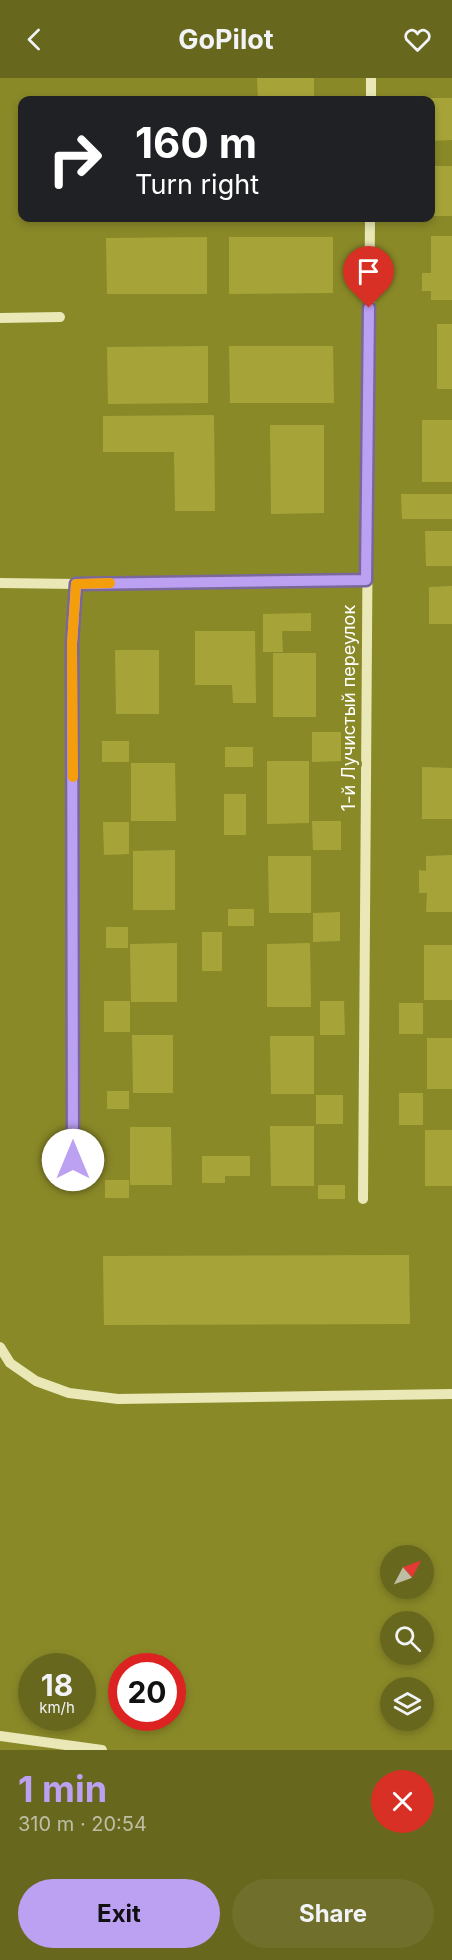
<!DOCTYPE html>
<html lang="en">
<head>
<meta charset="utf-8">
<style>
	body { margin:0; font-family:Inter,sans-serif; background:#706f2b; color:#f1f3f6; height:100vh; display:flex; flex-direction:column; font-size:22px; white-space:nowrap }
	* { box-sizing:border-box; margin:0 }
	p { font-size:20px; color:#bdbea4 }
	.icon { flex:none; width:33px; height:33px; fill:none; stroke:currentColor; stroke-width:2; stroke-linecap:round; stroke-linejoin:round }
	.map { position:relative; height:1672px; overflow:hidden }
	.side { display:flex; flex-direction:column; background:#68671e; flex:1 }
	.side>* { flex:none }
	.guide { position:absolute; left:18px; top:18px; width:417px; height:126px; border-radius:12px; box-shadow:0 3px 9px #0003; background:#202124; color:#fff; overflow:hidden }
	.needle { width:39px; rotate:49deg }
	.tools { position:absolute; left:380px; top:1467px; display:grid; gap:12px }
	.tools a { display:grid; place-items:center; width:54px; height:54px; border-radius:50%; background:#68671e; box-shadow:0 3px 9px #0003; font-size:30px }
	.speed { position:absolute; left:18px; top:1575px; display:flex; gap:12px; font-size:30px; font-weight:700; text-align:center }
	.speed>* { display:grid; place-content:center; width:78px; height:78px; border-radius:50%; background:#68671e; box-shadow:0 3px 9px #0003; line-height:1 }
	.speed small { font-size:15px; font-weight:400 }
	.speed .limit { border:9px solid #d22; background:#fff; color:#111 }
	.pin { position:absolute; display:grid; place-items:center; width:51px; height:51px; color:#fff; margin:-62px -26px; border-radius:50% 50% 50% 0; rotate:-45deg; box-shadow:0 0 6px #0007 }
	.pin .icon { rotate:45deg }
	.me { position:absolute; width:66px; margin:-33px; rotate:0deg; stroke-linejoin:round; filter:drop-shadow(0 0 4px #0008) }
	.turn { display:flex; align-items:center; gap:21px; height:126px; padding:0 18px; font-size:27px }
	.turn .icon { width:78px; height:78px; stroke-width:2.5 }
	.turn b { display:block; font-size:42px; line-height:51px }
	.round { display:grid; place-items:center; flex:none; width:63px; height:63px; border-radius:32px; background:#706f2b }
	.headline { display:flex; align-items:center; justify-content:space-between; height:102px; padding:0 18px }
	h1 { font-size:36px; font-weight:700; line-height:45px; color:#bca0f2 }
	.action { display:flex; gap:12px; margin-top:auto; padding:12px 18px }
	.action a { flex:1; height:69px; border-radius:36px; background:#bca0f2; color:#111; font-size:24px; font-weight:700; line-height:69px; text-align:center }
	.action a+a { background:#706f2b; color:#f1f3f6 }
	header { display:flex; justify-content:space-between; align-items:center; height:78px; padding:0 18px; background:#68671e; font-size:27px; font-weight:700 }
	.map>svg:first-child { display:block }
	.building { fill:#a6a439 }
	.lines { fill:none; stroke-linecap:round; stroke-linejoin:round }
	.minor { stroke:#e9e8b6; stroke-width:10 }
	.route-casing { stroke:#7a689d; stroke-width:15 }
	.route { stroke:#bca0f2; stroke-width:10 }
	.slow { stroke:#f59e0b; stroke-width:10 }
	.labels { text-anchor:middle; stroke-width:6; stroke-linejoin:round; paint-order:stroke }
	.street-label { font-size:18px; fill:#fff; stroke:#8a8928 }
</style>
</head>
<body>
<header><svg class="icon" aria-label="back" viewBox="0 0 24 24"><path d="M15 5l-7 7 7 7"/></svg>GoPilot<svg class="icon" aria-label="heart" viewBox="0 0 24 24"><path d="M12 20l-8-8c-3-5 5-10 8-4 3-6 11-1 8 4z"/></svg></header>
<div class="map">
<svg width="452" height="1672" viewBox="0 0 452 1672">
	<rect width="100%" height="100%" fill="#8a8928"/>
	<g class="building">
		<path d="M257 0H314V22H258Z"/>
		<path d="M431 20H452V62L431 63Z"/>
		<rect x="430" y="88" width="22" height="50"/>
		<path d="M431 158H452V222H431V213H422V195H431Z"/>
		<path d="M207 159V216H107L106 160Z"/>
		<path d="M229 159H333V215L229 216Z"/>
		<rect x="437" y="246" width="15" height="65"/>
		<path d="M208 268V325L108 326 107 269Z"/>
		<path d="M229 268H333L334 325H230Z"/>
		<path d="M214 337 215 433H175L174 374H103V338Z"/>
		<rect x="422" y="342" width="30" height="62"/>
		<path d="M270 347H324V435L271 436Z"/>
		<path d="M401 416H452V441H402Z"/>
		<path d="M425 453H452V488H426Z"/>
		<path d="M452 508V546H429V509Z"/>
		<path d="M311 535V553H282L283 574H263V536Z"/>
		<path d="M195 553H255L256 625H233L232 607H195Z"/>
		<path d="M115 572H159V636H116Z"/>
		<rect x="273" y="575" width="43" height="64"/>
		<path d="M312 654H341V683L312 684Z"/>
		<rect x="102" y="663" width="27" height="21"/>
		<rect x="225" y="669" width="28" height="20"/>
		<path d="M267 683H309V745L267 746Z"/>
		<path d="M131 685H175L176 743H131Z"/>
		<path d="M422 689 452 690V741H422Z"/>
		<rect x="224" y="716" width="22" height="41"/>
		<path d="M312 743H341V772H313Z"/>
		<path d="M103 744H129V776L104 777Z"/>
		<path d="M175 772V832H133V773Z"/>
		<path d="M452 777V834H426L427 815H419V792L426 793V778Z"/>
		<path d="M268 778H311V835H269Z"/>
		<rect x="228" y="831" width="26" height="17"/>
		<path d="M340 834V863L313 864V835Z"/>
		<rect x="106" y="849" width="22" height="21"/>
		<rect x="202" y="854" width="20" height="39"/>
		<path d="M177 865V924H131L130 866Z"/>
		<path d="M310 865 311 929H267V866Z"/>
		<rect x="424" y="867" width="28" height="55"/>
		<rect x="104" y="923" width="26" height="31"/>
		<path d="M320 923H344L345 957H320Z"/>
		<rect x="399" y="925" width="24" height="31"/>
		<path d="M132 957H173V1015H133Z"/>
		<path d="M270 958H314V1016H271Z"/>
		<rect x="427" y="960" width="25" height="51"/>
		<rect x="107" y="1013" width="22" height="18"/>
		<rect x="399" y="1015" width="24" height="32"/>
		<rect x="316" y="1017" width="27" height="29"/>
		<path d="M270 1048H314V1108H271Z"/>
		<path d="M130 1049H171L172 1107H130Z"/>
		<rect x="425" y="1052" width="27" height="56"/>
		<path d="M202 1078H250V1098H225V1105H202Z"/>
		<rect x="105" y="1102" width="24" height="18"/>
		<rect x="318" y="1107" width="27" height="14"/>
		<path d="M409 1177 410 1246 104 1247 103 1178Z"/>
	</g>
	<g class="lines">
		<g class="minor">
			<path d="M371 22V0"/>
			<path d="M0 240 60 239"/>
			<path d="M0 505 76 506 366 502"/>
			<path d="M73 1082 72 565 76 506"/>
			<path d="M363 1121 370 140"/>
			<path d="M0 1269 10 1285 36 1303 69 1315 118 1321 452 1316"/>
			<path d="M0 1658 102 1672"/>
		</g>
	</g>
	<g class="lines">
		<g class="route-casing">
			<path id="route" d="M73 1082 72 566 76 506 366 502 369 230"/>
		</g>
		<use href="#route" class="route"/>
		<path class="slow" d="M73 699 72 566 76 506 110 505"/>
	</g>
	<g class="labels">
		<g class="street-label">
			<text transform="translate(349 630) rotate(-90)" y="6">1-й Лучистый переулок</text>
		</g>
	</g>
</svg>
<div class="tools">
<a><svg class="needle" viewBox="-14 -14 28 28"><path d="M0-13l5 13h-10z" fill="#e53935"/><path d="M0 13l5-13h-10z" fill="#bdbea4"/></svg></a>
<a><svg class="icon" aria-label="search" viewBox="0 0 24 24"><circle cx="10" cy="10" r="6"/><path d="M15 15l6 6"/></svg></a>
<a><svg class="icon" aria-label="layers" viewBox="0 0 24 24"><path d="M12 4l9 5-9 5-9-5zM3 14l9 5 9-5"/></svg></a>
</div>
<div class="speed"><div>18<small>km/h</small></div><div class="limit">20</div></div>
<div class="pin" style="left:369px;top:230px;background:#d93025"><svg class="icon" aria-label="arrive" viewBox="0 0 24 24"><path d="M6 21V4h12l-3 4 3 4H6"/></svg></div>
<svg class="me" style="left:73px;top:1082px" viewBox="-20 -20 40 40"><circle r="19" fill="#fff"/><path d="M0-13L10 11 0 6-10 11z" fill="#bca0f2"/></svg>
<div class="guide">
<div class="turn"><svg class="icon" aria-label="right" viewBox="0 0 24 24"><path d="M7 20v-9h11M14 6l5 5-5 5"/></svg><div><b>160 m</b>Turn right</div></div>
</div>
</div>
<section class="side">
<div class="headline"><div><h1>1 min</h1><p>310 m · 20:54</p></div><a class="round" style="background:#d93025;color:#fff"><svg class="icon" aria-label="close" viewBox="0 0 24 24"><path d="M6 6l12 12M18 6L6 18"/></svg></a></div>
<div class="action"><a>Exit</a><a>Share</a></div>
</section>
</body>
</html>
